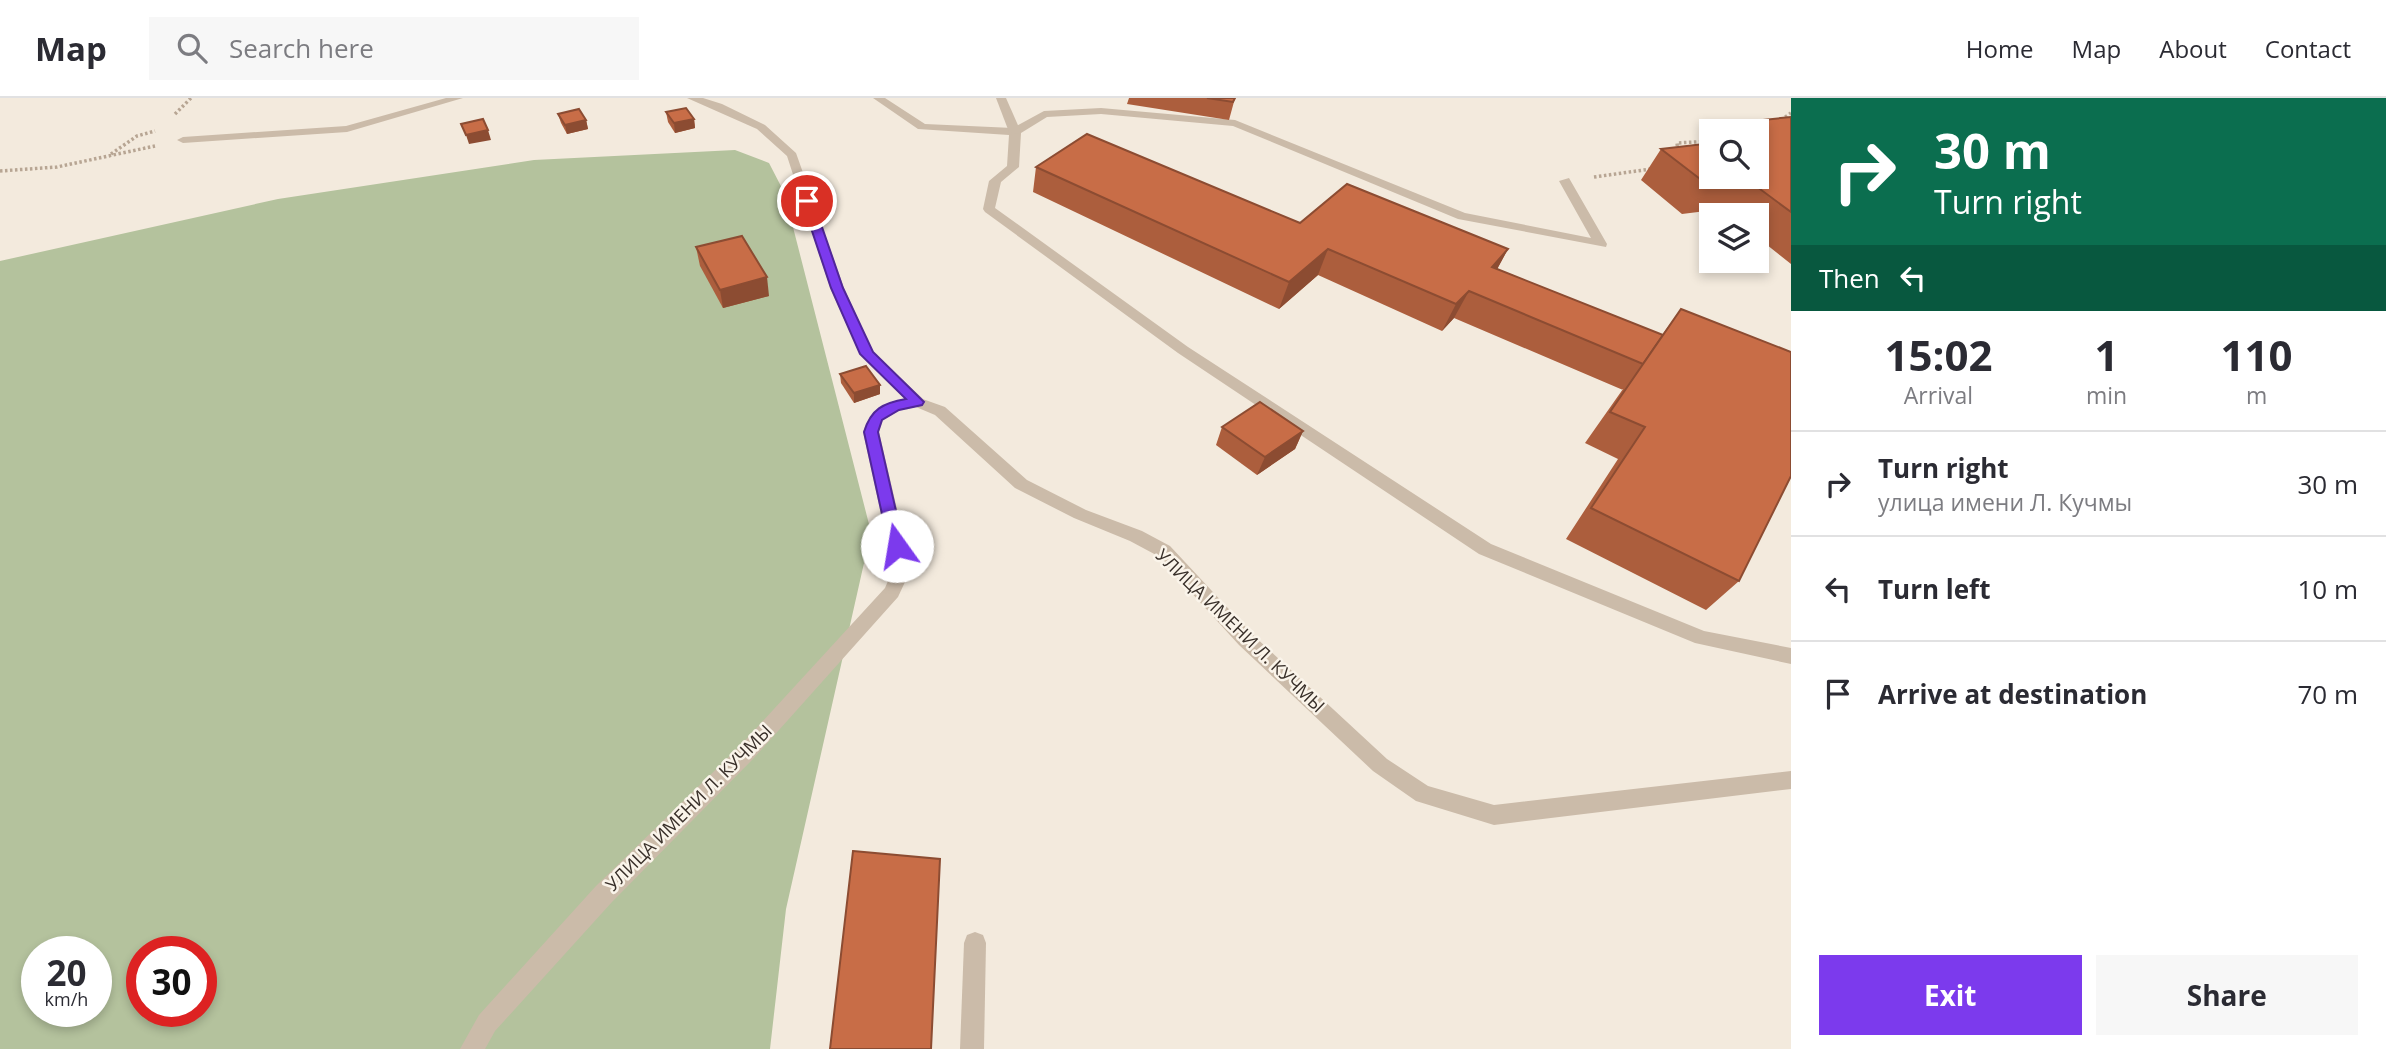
<!DOCTYPE html>
<html lang="en">
<head>
<meta charset="utf-8">
<style>
	body { margin:0; font-family:"Open Sans",sans-serif; background:#f7f7f7; color:#2b2b33; height:100vh; display:flex; flex-direction:column; font-size:26px; white-space:nowrap }
	* { box-sizing:border-box; margin:0 }
	p { font-size:23px; color:#7c7c81 }
	.icon { flex:none; width:38px; height:38px; fill:none; stroke:currentColor; stroke-width:2; stroke-linecap:round; stroke-linejoin:round }
	.map { position:relative; flex:1; overflow:hidden }
	.panel { display:flex; flex-direction:column; background:#fff; width:595px }
	.panel>* { flex:none }
	.top-card { background:#0b6e4f; color:#fff; overflow:hidden }
	.buttons { position:absolute; left:1699px; top:21px; display:grid; gap:14px }
	.buttons a { display:grid; place-items:center; width:70px; height:70px; border-radius:0px; background:#fff; box-shadow:0 4px 10px #0003; font-size:35px }
	.speed { position:absolute; left:21px; top:838px; display:flex; gap:14px; font-size:35px; font-weight:700; text-align:center }
	.speed>* { display:grid; place-content:center; width:91px; height:91px; border-radius:50%; background:#fff; box-shadow:0 4px 10px #0003; line-height:1 }
	.speed small { font-size:18px; font-weight:400 }
	.speed .limit { border:10px solid #d22; background:#fff; color:#111 }
	.pin { position:absolute; display:grid; place-items:center; width:60px; height:60px; color:#fff; margin:-30px; border:4px solid #fff; border-radius:50%; box-shadow:0 2px 7px #0007 }
	.me { position:absolute; width:77px; margin:-38px; rotate:347deg; stroke-linejoin:round; filter:drop-shadow(0 0 5px #0008) }
	.turn { display:flex; align-items:center; gap:24px; height:147px; padding:0 28px; font-size:32px }
	.turn .icon { width:91px; height:91px; stroke-width:2.5 }
	.turn b { display:block; font-size:49px; line-height:60px }
	.then { display:flex; align-items:center; height:66px; padding:0 28px; background:#0003; gap:14px; font-size:26px }
	.eta { display:flex; justify-content:space-evenly; align-items:center; height:119px; text-align:center }
	.eta b { font-size:42px; font-weight:700; line-height:49px }
	.button { display:flex; gap:14px; margin-top:auto; padding:14px 28px }
	.button a { flex:1; height:80px; border-radius:0px; background:#7c3aed; color:#fff; font-size:28px; font-weight:700; line-height:80px; text-align:center }
	.button a+a { background:#f7f7f7; color:#2b2b33 }
	ul { padding:0; list-style:none }
	li { display:flex; align-items:center; gap:21px; height:105px; padding:0 28px; border-top:2px solid #e1e1e2 }
	li div { flex:1 }
	li b { display:block; font-size:26px }
	li em { font-style:normal }
	header { display:flex; align-items:center; gap:42px; box-sizing:border-box; height:98px; padding:0 35px; background:#fff; border-bottom:2px solid #e1e1e2 }
	header strong { font-size:33px }
	nav { display:flex; gap:38px; margin-inline-start:auto; font-size:24px }
	.search { width:490px; height:63px; background:#f7f7f7; display:flex; align-items:center; gap:18px; box-sizing:border-box; padding:0 24px; border-radius:0px; color:#7c7c81; font-size:26px }
	main { display:flex; flex:1; min-height:0 }
	.map>svg:first-child { display:block }
	.green { fill:#b4c29d; fill-rule:evenodd }
	.lines { fill:none; stroke-linecap:round; stroke-linejoin:round }
	.path { stroke:#b7a593; stroke-width:3.5; stroke-dasharray:2.5 2.5; stroke-linecap:butt }
	.service { fill:#cbbba9; fill-rule:evenodd }
	.minor { fill:#cbbba9; fill-rule:evenodd }
	.wall { fill:#ac5e3d; fill-rule:evenodd }
	.shaded-wall { fill:#8c4c32 }
	.building { fill:#c86d47; stroke:#8c4c32; stroke-width:2 }
	.route { fill:#7c3aed; stroke:#51269a; stroke-width:2 }
	.labels { text-anchor:middle; stroke-width:5; stroke-linejoin:round; paint-order:stroke }
	.street-label { font-size:18px; fill:#382f29; stroke:#faf4ea }
</style>
</head>
<body>
<header>
<strong>Map</strong>
<div class="search"><svg class="icon" aria-label="search" viewBox="0 0 24 24"><circle cx="10" cy="10" r="6"/><path d="M15 15l6 6"/></svg>Search here</div>
<nav><a>Home</a><a>Map</a><a>About</a><a>Contact</a></nav>
</header>
<main>
<div class="map">
<svg width="1791" height="951" viewBox="0 0 1791 951">
	<rect width="100%" height="100%" fill="#f3eadd"/>
	<path class="green" d="M735 52 769 65 784 94 871 434 786 811 770 951H0V163L278 101 534 62ZM37 854H96V914H37ZM142 854H201V914H142Z"/>
	<g class="lines">
		<g class="path">
			<path d="M175 16 191 0"/>
			<path d="M1781 22 1791 15"/>
			<path d="M1678 53 1677 45 1712 43"/>
			<path d="M111 56 137 38 155 33"/>
			<path d="M0 73 57 69 155 48"/>
			<path d="M1594 79 1651 71"/>
		</g>
		<g class="service">
			<path d="M446 0H463L347 34 183 45 177 42 183 39 346 28Z"/>
			<path d="M687 0H703L722 6 765 27 796 55 844 190 873 254 922 300 925 304 922 308H912L860 256 830 190 787 58 757 31Z"/>
			<path d="M873 0H885L925 26 1013 30 1044 13 1101 10 1235 22 1465 115 1591 140 1559 83 1569 80 1607 146 1606 149 1458 121 1233 28 1101 16 1047 19 1021 35 1019 69 1001 84 995 110 1188 249 1491 446 1704 533 1791 550V566L1695 545 1479 456 1178 255 985 114 983 111 989 83 1007 68 1009 37 918 31Z"/>
			<path d="M975 834 983 837 986 845 984 951H960L964 845 967 837Z"/>
		</g>
		<g class="minor">
			<path d="M996 0H1006L1021 34 1019 36 1009 34Z"/>
			<path d="M917 299 945 309 1027 382 1086 412 1142 433 1170 448 1253 537 1387 661 1428 688 1494 707 1791 673V691L1494 727 1416 703 1373 673 1239 547 1158 458 1130 443 1074 420 1015 390 935 317 916 309 900 312 883 322 879 334 911 471 898 499 753 661 612 804 495 933 485 951H460L479 917 596 788 739 649 885 490 893 471 863 334C873 306 889 303 917 299Z"/>
		</g>
	</g>
	<g class="wall">
		<path d="M1129 0H1235L1229 22 1127 6Z"/>
		<path d="M666 14 694 21 695 30 675 35 668 24Z"/>
		<path d="M558 16 586 22 588 31 567 36 561 25Z"/>
		<path d="M1791 19V166L1757 139V117H1730L1722 111 1682 116 1641 82 1661 51 1701 46 1714 27ZM1712 33H1757L1712 79Z"/>
		<path d="M1036 69 1300 125 1508 151 1497 171 1662 237 1681 211 1739 483 1706 512 1566 441 1618 361 1585 345 1623 291V292L1454 220 1442 233 1318 177 1279 211 1033 94Z"/>
		<path d="M696 149 769 198 723 210 700 168Z"/>
		<path d="M840 276 880 287V296L854 305 841 285Z"/>
		<path d="M1222 329 1303 333 1295 351 1257 377 1216 347Z"/>
	</g>
	<g class="shaded-wall">
		<path d="M694 21 695 30 675 35 674 25Z"/>
		<path d="M586 22 588 31 567 36 565 27Z"/>
		<path d="M488 32 491 42 469 46 466 37Z"/>
		<path d="M1328 151 1318 177 1279 211 1289 184Z"/>
		<path d="M1508 151 1494 177 1492 169Z"/>
		<path d="M767 179 769 198 723 210 720 192Z"/>
		<path d="M1469 193 1454 220 1442 233 1456 206Z"/>
		<path d="M880 287V296L854 305V295Z"/>
		<path d="M1303 333 1295 351 1257 377 1265 359Z"/>
	</g>
	<g class="building">
		<path d="M1207 0H1235L1233 4Z"/>
		<path d="M686 10 694 21 674 25 666 14Z"/>
		<path d="M579 11 586 22 565 27 558 16Z"/>
		<path d="M1791 19V114L1745 80 1704 84 1661 51 1712 45V79H1757V33H1723L1714 27Z"/>
		<path d="M483 21 488 32 466 37 461 26Z"/>
		<path d="M1087 36 1300 125 1347 86 1508 151 1492 169 1663 237 1643 266 1469 193 1456 206 1328 151 1289 184 1036 69Z"/>
		<path d="M742 138 767 179 720 192 696 149Z"/>
		<path d="M1681 211 1791 254V378L1739 483 1591 410 1645 329 1610 314Z"/>
		<path d="M866 268 880 287 854 295 840 276Z"/>
		<path d="M1260 304 1303 333 1265 359 1222 329Z"/>
		<path d="M853 753 940 761 931 951H830Z"/>
	</g>
	<path class="route" d="M807 100 813 103 843 190 873 254 924 304 922 307 899 312 882 322 878 334 904 448 897 454 889 448 864 334C871 311 883 305 906 301L860 256 831 190 802 103Z"/>
	<g class="labels">
		<g class="street-label">
			<text transform="translate(1240 533) rotate(44)" y="6">УЛИЦА ИМЕНИ Л. КУЧМЫ</text>
			<text transform="translate(689 710) rotate(-45)" y="6">УЛИЦА ИМЕНИ Л. КУЧМЫ</text>
		</g>
	</g>
</svg>
<div class="buttons">
<a><svg class="icon" aria-label="search" viewBox="0 0 24 24"><circle cx="10" cy="10" r="6"/><path d="M15 15l6 6"/></svg></a>
<a><svg class="icon" aria-label="layers" viewBox="0 0 24 24"><path d="M12 4l9 5-9 5-9-5zM3 14l9 5 9-5"/></svg></a>
</div>
<div class="speed"><div>20<small>km/h</small></div><div class="limit">30</div></div>
<div class="pin" style="left:807px;top:103px;background:#d93025"><svg class="icon" aria-label="arrive" viewBox="0 0 24 24"><path d="M6 21V4h12l-3 4 3 4H6"/></svg></div>
<svg class="me" style="left:897px;top:448px" viewBox="-20 -20 40 40"><circle r="19" fill="#fff"/><path d="M0-13L10 11 0 6-10 11z" fill="#7c3aed"/></svg>
</div>
<section class="panel">
<div class="top-card">
<div class="turn"><svg class="icon" aria-label="right" viewBox="0 0 24 24"><path d="M7 20v-9h11M14 6l5 5-5 5"/></svg><div><b>30 m</b>Turn right</div></div>
<div class="then">Then<svg class="icon" aria-label="left" viewBox="0 0 24 24"><path d="M17 20v-9H6M10 6l-5 5 5 5"/></svg></div>
</div>
<div class="eta">
<div><b>15:02</b><p>Arrival</p></div>
<div><b>1</b><p>min</p></div>
<div><b>110</b><p>m</p></div>
</div>
<ul>
<li><svg class="icon" aria-label="right" viewBox="0 0 24 24"><path d="M7 20v-9h11M14 6l5 5-5 5"/></svg><div><b>Turn right</b><p>улица имени Л. Кучмы</p></div><em>30 m</em></li>
<li><svg class="icon" aria-label="left" viewBox="0 0 24 24"><path d="M17 20v-9H6M10 6l-5 5 5 5"/></svg><div><b>Turn left</b></div><em>10 m</em></li>
<li><svg class="icon" aria-label="arrive" viewBox="0 0 24 24"><path d="M6 21V4h12l-3 4 3 4H6"/></svg><div><b>Arrive at destination</b></div><em>70 m</em></li>
</ul>
<div class="button"><a>Exit</a><a>Share</a></div>
</section>
</main>
</body>
</html>
